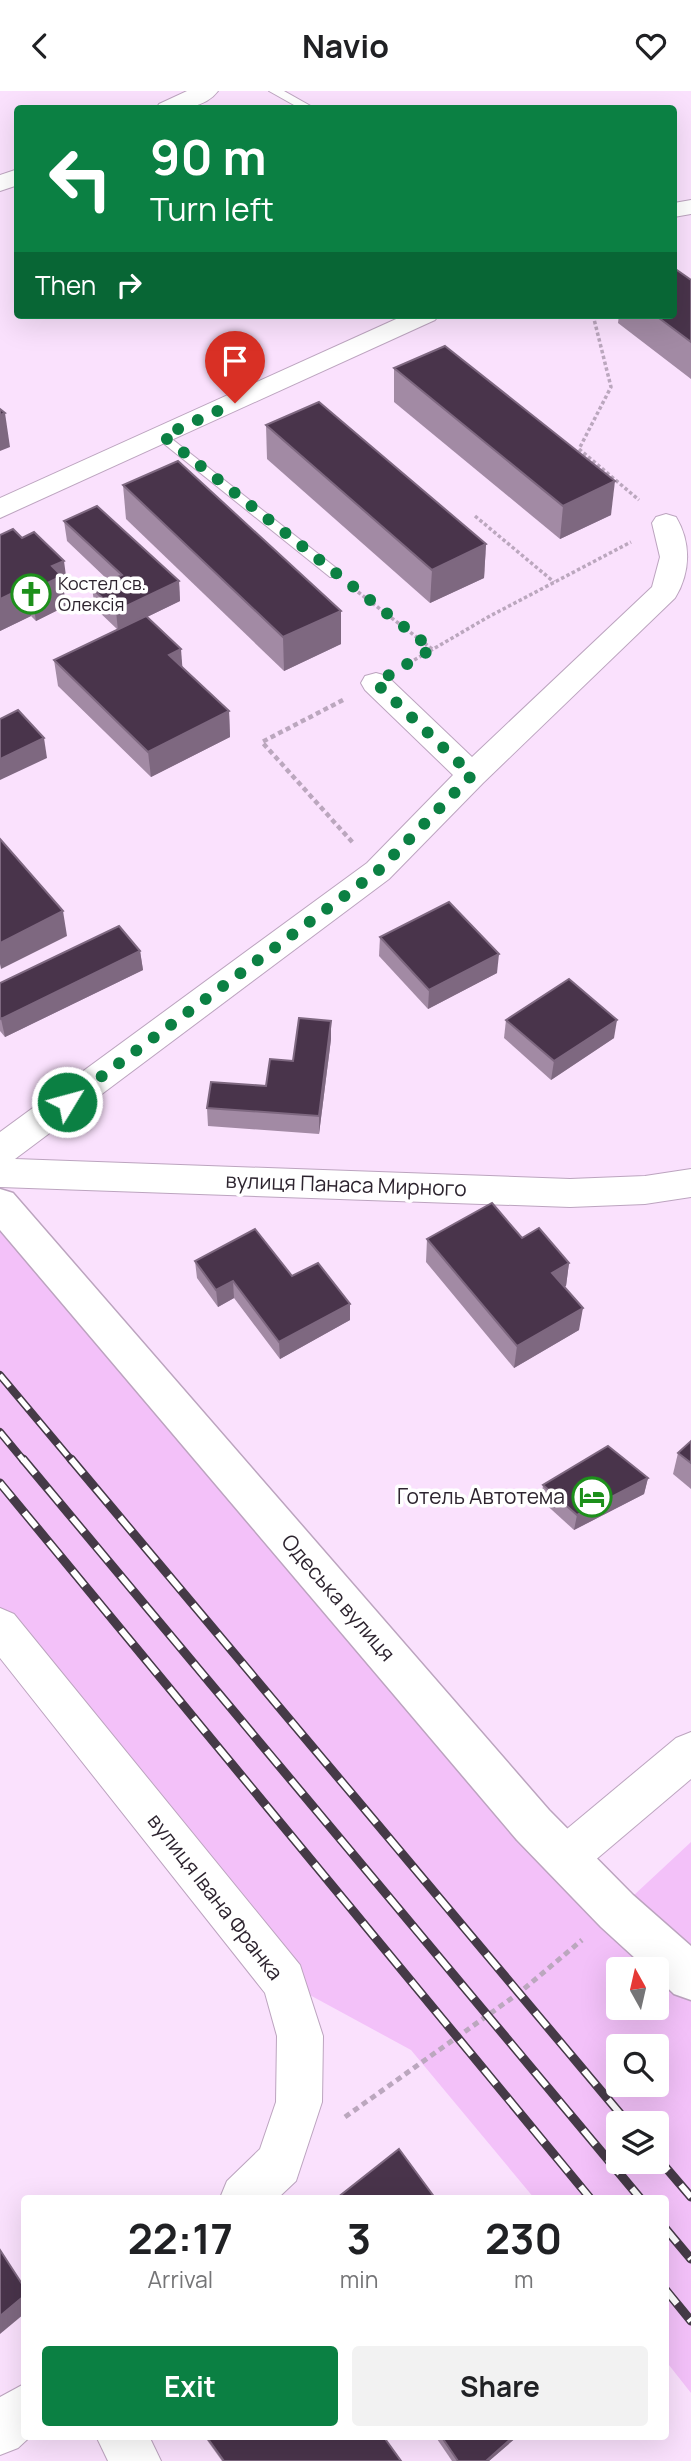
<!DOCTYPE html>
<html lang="en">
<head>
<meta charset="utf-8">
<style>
	body { margin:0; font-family:Manrope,sans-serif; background:#f2f2f2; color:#202124; height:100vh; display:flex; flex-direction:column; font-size:26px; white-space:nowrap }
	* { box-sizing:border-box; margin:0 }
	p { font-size:23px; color:#757577 }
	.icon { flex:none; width:38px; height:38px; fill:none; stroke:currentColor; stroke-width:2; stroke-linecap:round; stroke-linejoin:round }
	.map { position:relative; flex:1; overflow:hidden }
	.details { position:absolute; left:21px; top:2104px; width:648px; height:245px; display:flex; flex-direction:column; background:#fff; border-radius:7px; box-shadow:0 7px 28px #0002 }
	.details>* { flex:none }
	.banner { position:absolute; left:14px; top:14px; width:663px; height:214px; border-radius:7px; box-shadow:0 7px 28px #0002; background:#0b8043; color:#fff; overflow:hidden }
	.needle { width:46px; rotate:352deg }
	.tools { position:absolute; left:606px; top:1866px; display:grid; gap:14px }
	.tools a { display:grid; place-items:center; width:63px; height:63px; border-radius:7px; background:#fff; box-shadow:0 7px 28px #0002; font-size:35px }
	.pin { position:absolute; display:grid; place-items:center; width:60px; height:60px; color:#fff; margin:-72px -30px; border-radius:50% 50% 50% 0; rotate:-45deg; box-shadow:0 0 7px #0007 }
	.pin .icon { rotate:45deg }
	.me { position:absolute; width:77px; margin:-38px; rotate:53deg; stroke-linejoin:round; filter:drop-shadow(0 0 5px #0008) }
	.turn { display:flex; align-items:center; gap:24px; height:147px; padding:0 21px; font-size:32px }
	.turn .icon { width:91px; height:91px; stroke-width:2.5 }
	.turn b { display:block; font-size:49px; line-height:60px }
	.then { display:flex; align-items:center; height:66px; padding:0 21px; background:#0003; gap:14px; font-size:26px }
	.eta { display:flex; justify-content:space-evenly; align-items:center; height:119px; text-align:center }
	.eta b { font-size:42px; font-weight:700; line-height:49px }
	.cta { display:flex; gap:14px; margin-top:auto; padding:14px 21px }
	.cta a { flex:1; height:80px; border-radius:7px; background:#0b8043; color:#fff; font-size:28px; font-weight:700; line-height:80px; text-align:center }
	.cta a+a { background:#f2f2f2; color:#202124 }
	header { display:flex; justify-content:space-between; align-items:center; height:91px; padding:0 21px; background:#fff; font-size:32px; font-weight:700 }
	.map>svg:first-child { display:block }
	.green { fill:#f3c1f9; fill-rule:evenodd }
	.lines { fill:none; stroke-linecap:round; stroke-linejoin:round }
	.service-casing { stroke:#bca4bf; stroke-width:2 }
	.minor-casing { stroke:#bca4bf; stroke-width:2 }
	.secondary-casing { stroke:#bca4bf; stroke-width:3 }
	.path-far2 { stroke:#bba7be; stroke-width:3.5; stroke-dasharray:3.5 2.5; stroke-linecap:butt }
	.path-far1 { stroke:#bba7be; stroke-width:4.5; stroke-dasharray:5 3.5; stroke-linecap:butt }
	.path { stroke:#bba7be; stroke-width:5; stroke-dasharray:6 4.5; stroke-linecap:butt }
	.service { fill:#fff; fill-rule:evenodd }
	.minor { fill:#fff; fill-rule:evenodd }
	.secondary { fill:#fff; fill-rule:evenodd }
	.rail-far1-casing { stroke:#453a47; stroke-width:8 }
	.rail-casing { stroke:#453a47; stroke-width:9 }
	.rail-far1 { stroke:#fff; stroke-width:5; stroke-dasharray:15; stroke-linecap:butt }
	.rail { stroke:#fff; stroke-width:6; stroke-dasharray:19; stroke-linecap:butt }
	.wall { fill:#a28aa4 }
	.shaded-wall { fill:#7e6880 }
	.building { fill:#49344b; stroke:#7e6880; stroke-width:2 }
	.route { stroke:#0b8043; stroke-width:12; stroke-dasharray:0 21.6 }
	.labels { text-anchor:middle; stroke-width:7; stroke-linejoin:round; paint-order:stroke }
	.far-poi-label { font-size:18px; fill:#2d242f; stroke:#fff; text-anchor:start }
	.street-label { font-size:21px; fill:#2d242f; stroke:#fff }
	.poi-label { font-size:21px; fill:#2d242f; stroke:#fff; text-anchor:end }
</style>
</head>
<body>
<header><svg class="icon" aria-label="back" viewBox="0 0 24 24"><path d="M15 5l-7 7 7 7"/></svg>Navio<svg class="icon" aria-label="heart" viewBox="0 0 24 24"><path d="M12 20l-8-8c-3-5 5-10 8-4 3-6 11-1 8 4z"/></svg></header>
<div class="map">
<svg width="691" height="2370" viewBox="0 0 691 2370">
	<rect width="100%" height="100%" fill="#fae1fd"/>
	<path class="green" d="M0 1113 618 1819 691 1751V2302L665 2269V2107H534L411 1959 284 1890 0 1536ZM618 1878H656V1916H618ZM618 1955H656V1993H618ZM618 2032H656V2070H618Z"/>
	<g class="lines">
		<g class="service-casing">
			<g id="service">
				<path d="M269 0H284L316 18H301Z"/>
				<path d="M163 341 340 480V486H330L158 348V342Z"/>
			</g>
		</g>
		<g class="minor-casing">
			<g id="minor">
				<path d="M187 0H218C204 19 176 18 156 18L159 13Z"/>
				<path d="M18 78V94L0 100V84Z"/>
				<path d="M691 109V123L674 126V112Z"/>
				<path d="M405 224H439L435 229 0 427V407Z"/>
				<path d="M666 423 676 426C691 451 691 481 675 507L483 692 389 788 15 1068 570 1088 645 1085 691 1078V1106L645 1113 570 1116 0 1096V1041L367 772 453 684 365 599 361 592 365 585 376 582 387 585 472 666 652 496 660 466 652 432 656 426Z"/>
				<path d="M0 1517 14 1523 300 1874 323 1945 322 2011 296 2090 278 2107H220L227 2090 260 2058 276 2011 277 1945 265 1902 0 1567Z"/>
				<path d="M691 1641V1688L580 1782 565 1788 550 1782 543 1767 550 1752 676 1647Z"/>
				<path d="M24 2293V2345H31L18 2357 0 2364V2306Z"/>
				<path d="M96 2345H149L161 2370H108Z"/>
			</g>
		</g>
		<g class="secondary-casing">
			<path id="secondary" d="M0 1098 13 1102 549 1719 633 1804 691 1855V1909L674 1903 656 1886V1878H647L601 1836 517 1749 0 1139Z"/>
		</g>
		<g class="path-far2">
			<path d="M593 224 611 296 579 358 639 409"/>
			<path d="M475 425 554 491"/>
			<path d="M358 501 432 558"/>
			<path d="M409 572 490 525 631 451"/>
		</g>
		<path class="path-far1" d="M343 609 262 651 354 753"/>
		<path class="path" d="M345 2026 519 1902 582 1849"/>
		<use href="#service" class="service"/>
		<use href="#minor" class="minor"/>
		<use href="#secondary" class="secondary"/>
		<g class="rail-far1-casing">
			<g id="rail-far1">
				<path d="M0 1284 72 1370"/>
				<path d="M0 1341 24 1370"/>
			</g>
		</g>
		<g class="rail-casing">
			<g id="rail">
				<path d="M23 1368 640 2107"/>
				<path d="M71 1368 628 2032"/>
				<path d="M0 1392 590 2107"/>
				<path d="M656 2065 691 2106"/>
				<path d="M665 2137 691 2168"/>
				<path d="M665 2198 691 2230"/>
			</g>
		</g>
		<use href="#rail-far1" class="rail-far1"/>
		<use href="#rail" class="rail"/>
	</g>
	<g class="wall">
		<path d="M691 189V288L618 232 619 224H674Z"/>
		<path d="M394 277 611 424 560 448 394 311Z"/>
		<path d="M266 334 486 453 484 487 430 512 267 368Z"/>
		<path d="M123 394 341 553 284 580 126 428Z"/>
		<path d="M64 430 179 490 180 510 147 526 183 577 229 620 230 646 151 686 58 595 54 569 118 539 95 517 92 497 109 490 67 450Z"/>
		<path d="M0 444 68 500 64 501 66 515 36 530 31 525 0 540Z"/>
		<path d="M380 846 497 882 428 918 379 865Z"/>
		<path d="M140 860 143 879 5 946 0 940V892Z"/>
		<path d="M506 929 614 947 551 989 504 947Z"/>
		<path d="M331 948 319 1043 208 1035 207 1017 266 995 293 970Z"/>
		<path d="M522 1147 569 1172 566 1195 564 1196 579 1239 514 1277 426 1171 427 1148Z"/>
		<path d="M195 1170 292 1185 350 1213V1229L280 1268 234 1207 218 1216 197 1187Z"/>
		<path d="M691 1350V1398L673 1383 678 1362Z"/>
		<path d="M648 1387 644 1403 574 1439 541 1409 543 1394Z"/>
		<path d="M204 2345H383L401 2370H222Z"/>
		<path d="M435 2345H518L489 2370H452Z"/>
	</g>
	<g class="shaded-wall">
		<path d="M5 322 10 356 0 360V324Z"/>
		<path d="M615 390 611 424 560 448 563 415Z"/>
		<path d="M486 453 484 487 430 512 432 479Z"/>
		<path d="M64 470 68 500 64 501 66 515 36 530 31 500 52 475Z"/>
		<path d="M179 490 180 510 118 540 116 520Z"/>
		<path d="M27 495 31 525 0 540V508Z"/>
		<path d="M341 520V553L284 580 283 546Z"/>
		<path d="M181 558 183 584 169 564Z"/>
		<path d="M229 620 230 646 151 686 148 661Z"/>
		<path d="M44 647 47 667 0 689V668Z"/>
		<path d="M63 820 67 845 1 878 0 873V852Z"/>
		<path d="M140 860 143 879 5 946 1 928Z"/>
		<path d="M499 863 497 882 428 918 429 899Z"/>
		<path d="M617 929 614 947 551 989 554 970Z"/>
		<path d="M331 930V948L319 1043V1025Z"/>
		<path d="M569 1172 566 1195 549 1205 552 1182Z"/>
		<path d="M233 1190 234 1207 218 1216 216 1199Z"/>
		<path d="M350 1213V1229L280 1268 279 1251Z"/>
		<path d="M583 1217 579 1239 514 1277 517 1255Z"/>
		<path d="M648 1387 644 1403 574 1439 577 1424Z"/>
		<path d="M24 2205V2223L0 2243V2225Z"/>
		<path d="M514 2345H518L489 2370H486Z"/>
	</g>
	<g class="building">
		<path d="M674 177 691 189V251L655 224H674Z"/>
		<path d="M445 255 615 390 563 415 394 277Z"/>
		<path d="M319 311 486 453 432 479 266 334Z"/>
		<path d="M0 318 5 322 0 324Z"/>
		<path d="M178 370 341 520 283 546 123 394Z"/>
		<path d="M97 415 179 490 116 520 92 497 122 484 64 430Z"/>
		<path d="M13 438 22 447 34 441 64 470 52 475 62 485 31 500 27 495 0 508V444Z"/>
		<path d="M146 525 181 558 169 564 229 620 148 661 54 569Z"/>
		<path d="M18 619 44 647 0 668V628Z"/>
		<path d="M0 748 63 820 0 852Z"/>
		<path d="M449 811 499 863 429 899 380 846Z"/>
		<path d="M119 835 140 860 1 928 0 926V892Z"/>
		<path d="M569 888 617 929 554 970 506 929Z"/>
		<path d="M299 927 331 930 319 1025 207 1017 211 991 266 995 270 968 293 970Z"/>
		<path d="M492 1112 522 1147 539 1137 569 1172 552 1182 583 1217 517 1255 427 1148Z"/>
		<path d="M255 1138 292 1185 318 1172 350 1213 279 1251 233 1190 216 1199 195 1170Z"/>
		<path d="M691 1350V1372L678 1362Z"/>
		<path d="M608 1355 648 1387 577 1424 543 1394Z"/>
		<path d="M399 2058 435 2107H337Z"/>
		<path d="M0 2159 24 2196V2205L0 2225Z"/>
		<path d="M206 2345H383L401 2370H224Z"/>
		<path d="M441 2345H514L486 2370H458Z"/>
	</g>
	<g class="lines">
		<path class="route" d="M67 1011 378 780 472 684 376 592 432 558 163 345 235 312"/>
	</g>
	<defs>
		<g id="church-ring" transform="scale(2.0125)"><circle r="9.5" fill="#fff" stroke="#1d901b" stroke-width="1.5"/><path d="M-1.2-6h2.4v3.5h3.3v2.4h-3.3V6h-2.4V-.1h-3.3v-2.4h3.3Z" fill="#1d901b"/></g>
		<g id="hotel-ring" transform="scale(2.0125)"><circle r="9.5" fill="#fff" stroke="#1d901b" stroke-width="1.5"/><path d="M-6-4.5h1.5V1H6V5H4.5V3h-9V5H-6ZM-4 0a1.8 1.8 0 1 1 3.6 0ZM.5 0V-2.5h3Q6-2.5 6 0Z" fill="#1d901b"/></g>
	</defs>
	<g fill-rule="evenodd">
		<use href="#church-ring" x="31" y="503"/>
		<use href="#hotel-ring" x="592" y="1406"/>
	</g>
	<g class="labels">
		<g class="far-poi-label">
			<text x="58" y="499">Костел св.<tspan x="58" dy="21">Олексія</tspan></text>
		</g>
		<g class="street-label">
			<text transform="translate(346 1094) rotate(2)" y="7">вулиця Панаса Мирного</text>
			<text transform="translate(338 1507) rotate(49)" y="7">Одеська вулиця</text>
			<text transform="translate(215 1806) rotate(52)" y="7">вулиця Івана Франка</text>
		</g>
		<g class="poi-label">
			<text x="565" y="1413">Готель Автотема</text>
		</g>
	</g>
</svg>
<div class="tools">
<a><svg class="needle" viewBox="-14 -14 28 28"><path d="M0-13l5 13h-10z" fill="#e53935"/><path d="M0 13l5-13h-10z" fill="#757577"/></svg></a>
<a><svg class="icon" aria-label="search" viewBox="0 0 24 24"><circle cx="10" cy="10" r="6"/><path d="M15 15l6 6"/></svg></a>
<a><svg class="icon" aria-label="layers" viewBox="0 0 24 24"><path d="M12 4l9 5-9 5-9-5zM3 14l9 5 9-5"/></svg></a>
</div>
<div class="pin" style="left:235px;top:312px;background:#d93025"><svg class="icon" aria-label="arrive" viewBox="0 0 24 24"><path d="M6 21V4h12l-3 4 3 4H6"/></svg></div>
<svg class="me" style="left:67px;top:1011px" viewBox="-20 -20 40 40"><circle r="17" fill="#0b8043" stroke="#fff" stroke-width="3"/><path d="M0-11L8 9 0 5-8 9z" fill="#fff"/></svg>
<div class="banner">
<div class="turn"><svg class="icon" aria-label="left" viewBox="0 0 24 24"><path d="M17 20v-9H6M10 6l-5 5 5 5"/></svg><div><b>90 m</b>Turn left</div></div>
<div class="then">Then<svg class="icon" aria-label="right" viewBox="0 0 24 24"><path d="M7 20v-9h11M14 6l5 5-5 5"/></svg></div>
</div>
<section class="details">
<div class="eta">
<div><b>22:17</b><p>Arrival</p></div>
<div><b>3</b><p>min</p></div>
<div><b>230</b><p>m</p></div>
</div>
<div class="cta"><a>Exit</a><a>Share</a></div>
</section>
</div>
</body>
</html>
